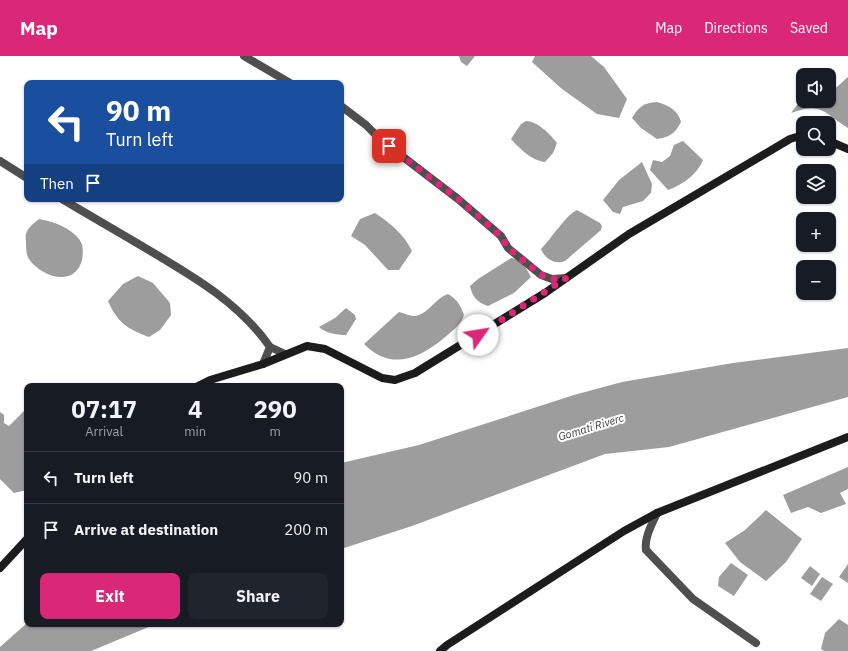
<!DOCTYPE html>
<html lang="en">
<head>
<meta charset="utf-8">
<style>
	body { margin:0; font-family:"IBM Plex Sans",sans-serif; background:#20242c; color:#f1f3f6; height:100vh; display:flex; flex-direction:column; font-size:15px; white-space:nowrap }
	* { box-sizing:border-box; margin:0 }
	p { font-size:13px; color:#9ea1a6 }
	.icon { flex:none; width:22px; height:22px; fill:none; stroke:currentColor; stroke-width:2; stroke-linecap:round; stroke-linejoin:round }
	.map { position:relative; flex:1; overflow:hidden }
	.sheet { position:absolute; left:24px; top:327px; width:320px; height:244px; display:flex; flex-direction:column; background:#171b24; border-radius:8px; box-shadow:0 1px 3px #0004 }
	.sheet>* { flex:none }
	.hud { position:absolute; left:24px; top:24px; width:320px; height:122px; border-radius:8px; box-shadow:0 1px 3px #0004; background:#1a4fa0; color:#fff; overflow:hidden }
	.fabs { position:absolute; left:796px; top:12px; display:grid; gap:8px }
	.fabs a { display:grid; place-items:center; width:40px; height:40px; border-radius:8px; background:#171b24; box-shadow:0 1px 3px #0004; font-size:20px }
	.pin { position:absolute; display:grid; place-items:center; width:34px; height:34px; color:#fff; margin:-17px; border-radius:8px; box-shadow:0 2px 6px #0006 }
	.me { position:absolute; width:44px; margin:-22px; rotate:58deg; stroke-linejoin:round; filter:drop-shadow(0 0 3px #0008) }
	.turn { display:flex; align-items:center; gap:14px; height:84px; padding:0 16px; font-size:18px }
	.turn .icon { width:52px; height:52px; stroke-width:2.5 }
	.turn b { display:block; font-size:28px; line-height:34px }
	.then { display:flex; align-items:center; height:38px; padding:0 16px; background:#0003; gap:8px; font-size:15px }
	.eta { display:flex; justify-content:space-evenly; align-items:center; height:68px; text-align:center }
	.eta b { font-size:24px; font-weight:800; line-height:28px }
	.action { display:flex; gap:8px; margin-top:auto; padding:8px 16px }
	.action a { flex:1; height:46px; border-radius:8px; background:#db2777; color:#fff; font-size:16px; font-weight:800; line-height:46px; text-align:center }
	.action a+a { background:#20242c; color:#f1f3f6 }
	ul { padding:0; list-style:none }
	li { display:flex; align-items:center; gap:12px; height:52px; padding:0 16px; border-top:1px solid #363941 }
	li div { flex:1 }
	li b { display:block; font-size:15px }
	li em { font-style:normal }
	header { display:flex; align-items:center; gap:24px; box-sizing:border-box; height:56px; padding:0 20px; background:#db2777; color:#fff }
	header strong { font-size:19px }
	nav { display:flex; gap:22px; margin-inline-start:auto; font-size:14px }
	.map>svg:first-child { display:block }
	.water { fill:#9d9d9d }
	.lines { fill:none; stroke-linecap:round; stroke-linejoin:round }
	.street { stroke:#4f4f4f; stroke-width:8 }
	.secondary { stroke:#1c1c1c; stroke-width:8 }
	.route { stroke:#db2777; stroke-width:7; stroke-dasharray:0 12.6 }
	.labels { text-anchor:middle; stroke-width:4; stroke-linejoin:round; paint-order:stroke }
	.water-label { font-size:11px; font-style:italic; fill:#3e3e3e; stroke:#fff }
</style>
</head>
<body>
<header>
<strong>Map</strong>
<nav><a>Map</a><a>Directions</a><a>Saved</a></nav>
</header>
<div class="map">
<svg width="848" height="595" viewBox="0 0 848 595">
	<rect width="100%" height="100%" fill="#fff"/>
	<g class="water">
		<path d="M459 0H475L467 10 461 6Z"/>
		<path d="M535 0H591L604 11 627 43 619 62 597 58 562 33 532 6Z"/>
		<path d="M848 21V72C824 57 822 46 791 57L803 41V45H829V38Z"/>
		<path d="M657 46C668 49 678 54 681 66 675 78 669 81 657 83L641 72 632 62C639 50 644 47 657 46Z"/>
		<path d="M526 65C537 65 550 78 557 87L553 97 545 106C532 105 519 92 511 83L521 68Z"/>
		<path d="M683 85 703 104C697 119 682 129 668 134L650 114 653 104 662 106 670 100 674 89Z"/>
		<path d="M642 106 652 128 651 137 643 145 623 151 620 158 613 156 603 144 619 124Z"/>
		<path d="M577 154 600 167 602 170 601 174 565 205C555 209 545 203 541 193 551 183 566 159 577 154Z"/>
		<path d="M375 157C390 167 404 178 412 195L399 214H388L365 189 351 180 360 163Z"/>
		<path d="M39 163C55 166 69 171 79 183 84 189 83 197 82 204 75 232 41 221 29 203 26 199 26 191 26 185 25 180 26 175 30 171 32 168 36 166 39 163Z"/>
		<path d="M511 202C520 202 527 213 531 221L514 237 488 250C477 246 473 242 470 230L478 223Z"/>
		<path d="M138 220 153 227 170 247 171 259 160 274 149 281C127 273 117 266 108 245L123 228Z"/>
		<path d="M448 238C457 243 461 250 464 259 461 269 452 275 444 282 419 303 390 315 364 288L399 256C404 257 409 260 414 260 428 259 435 242 448 238Z"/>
		<path d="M346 252 355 259 356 263 346 279C337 279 325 277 319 271L335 262Z"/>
		<path d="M848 292V341L669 391 605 398 412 470 341 493V407L419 389 574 339 622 326 733 307Z"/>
		<path d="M27 352V434L14 437 0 423V356L4 359V367L9 370Z"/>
		<path d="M848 411V433L840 437 846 448 821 457 808 451 791 457 783 439Z"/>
		<path d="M766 454 802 483 786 506 766 525 740 506 725 487 745 474Z"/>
		<path d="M731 507 748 519 734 540 718 530 719 521Z"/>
		<path d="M848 508V527L839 521Z"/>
		<path d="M810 510 820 518 812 530 801 522Z"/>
		<path d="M822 521 833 528 821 545 810 538Z"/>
		<path d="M839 563 848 569V595H824L821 593 825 577Z"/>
		<path d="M27 567V568H156L91 595H0V591Z"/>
	</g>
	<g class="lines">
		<g class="street">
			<path d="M244 0 290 27"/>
			<path d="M341 50 366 69 381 84 458 143 501 180 508 192 541 219 552 223 566 222"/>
			<path d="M0 105 27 122"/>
			<path d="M62 143C92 161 122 178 152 196 196 222 240 248 270 291L263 308"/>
			<path d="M270 291 285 298"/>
			<path d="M657 457C652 468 644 482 646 494L693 543 756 587"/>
		</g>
		<g class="secondary">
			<path d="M829 85 848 93"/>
			<path d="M198 330 210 324 263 308 307 290 325 293 382 322 395 324 415 317 545 237 629 178 790 83 803 79"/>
			<path d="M0 512 27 483"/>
			<path d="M440 595 447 589 624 475 657 457 848 381"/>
		</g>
	</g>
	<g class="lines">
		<path class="route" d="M389 90 458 143 501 180 508 192 541 219 552 223 566 222 478 279"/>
	</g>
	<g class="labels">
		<g class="water-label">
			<text transform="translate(591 371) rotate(-17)" y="4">Gomati Riverc</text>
		</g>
	</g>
</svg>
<div class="fabs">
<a><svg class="icon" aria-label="sound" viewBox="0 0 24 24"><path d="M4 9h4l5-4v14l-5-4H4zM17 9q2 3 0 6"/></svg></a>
<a><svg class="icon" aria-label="search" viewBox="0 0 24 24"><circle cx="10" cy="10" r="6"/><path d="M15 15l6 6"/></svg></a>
<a><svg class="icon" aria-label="layers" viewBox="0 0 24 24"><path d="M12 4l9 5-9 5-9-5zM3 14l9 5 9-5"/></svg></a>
<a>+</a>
<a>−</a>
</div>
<div class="pin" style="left:389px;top:90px;background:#d93025"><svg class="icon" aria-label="arrive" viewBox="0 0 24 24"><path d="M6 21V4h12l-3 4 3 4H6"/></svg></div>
<svg class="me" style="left:478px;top:279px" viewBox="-20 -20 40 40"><circle r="19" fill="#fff"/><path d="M0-13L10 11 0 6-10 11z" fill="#db2777"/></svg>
<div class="hud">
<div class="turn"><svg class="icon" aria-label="left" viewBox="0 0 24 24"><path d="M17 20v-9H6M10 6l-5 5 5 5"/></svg><div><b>90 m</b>Turn left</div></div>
<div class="then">Then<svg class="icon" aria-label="arrive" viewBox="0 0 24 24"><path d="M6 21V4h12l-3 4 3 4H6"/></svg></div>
</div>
<section class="sheet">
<div class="eta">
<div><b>07:17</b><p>Arrival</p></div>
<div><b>4</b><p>min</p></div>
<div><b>290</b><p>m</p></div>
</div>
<ul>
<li><svg class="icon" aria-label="left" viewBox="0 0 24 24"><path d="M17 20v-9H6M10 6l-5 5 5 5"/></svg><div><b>Turn left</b></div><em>90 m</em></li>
<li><svg class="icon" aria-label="arrive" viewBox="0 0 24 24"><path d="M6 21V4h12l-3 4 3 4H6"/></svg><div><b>Arrive at destination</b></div><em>200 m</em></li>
</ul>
<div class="action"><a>Exit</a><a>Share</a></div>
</section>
</div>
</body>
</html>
